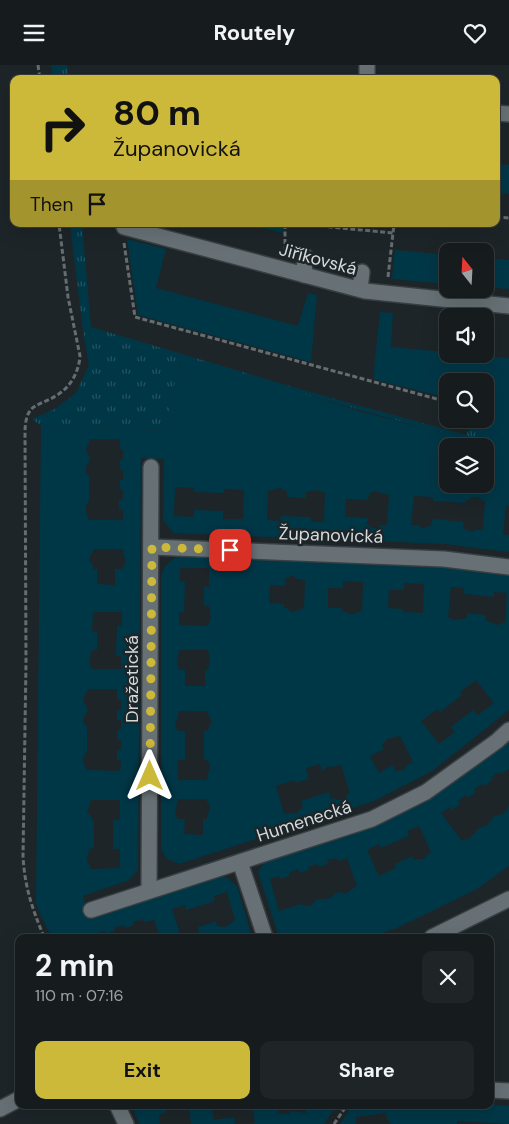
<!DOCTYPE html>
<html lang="en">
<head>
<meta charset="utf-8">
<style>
	body { margin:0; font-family:"DM Sans",sans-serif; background:#1f2527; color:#f1f3f6; height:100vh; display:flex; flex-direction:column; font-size:19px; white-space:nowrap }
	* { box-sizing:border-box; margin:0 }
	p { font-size:16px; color:#9ea1a4 }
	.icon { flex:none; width:28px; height:28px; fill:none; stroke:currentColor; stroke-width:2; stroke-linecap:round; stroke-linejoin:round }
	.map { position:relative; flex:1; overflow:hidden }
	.sheet { position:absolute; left:15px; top:869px; width:479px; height:175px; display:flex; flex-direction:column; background:#161c1e; border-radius:10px; box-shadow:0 5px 20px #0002,0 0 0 1px #353a3c }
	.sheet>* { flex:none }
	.guide { position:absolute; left:10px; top:10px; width:490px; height:152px; border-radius:10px; box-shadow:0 5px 20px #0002,0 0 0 1px #353a3c; background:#ccb939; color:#111; overflow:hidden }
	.needle { width:32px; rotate:342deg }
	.controls { position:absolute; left:439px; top:178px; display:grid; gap:10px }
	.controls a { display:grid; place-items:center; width:55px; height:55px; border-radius:10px; background:#161c1e; box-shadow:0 5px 20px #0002,0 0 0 1px #353a3c; font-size:25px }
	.pin { position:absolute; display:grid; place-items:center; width:42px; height:42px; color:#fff; margin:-21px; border-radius:10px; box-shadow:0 2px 8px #0006 }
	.me { position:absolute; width:55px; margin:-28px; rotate:0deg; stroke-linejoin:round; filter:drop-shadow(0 0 4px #0008) }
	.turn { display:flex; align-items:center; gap:18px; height:105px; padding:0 20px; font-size:22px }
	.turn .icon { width:65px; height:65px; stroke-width:2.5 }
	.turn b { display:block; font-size:35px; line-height:42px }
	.then { display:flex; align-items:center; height:48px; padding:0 20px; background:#0003; gap:10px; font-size:19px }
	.round { display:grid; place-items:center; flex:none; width:52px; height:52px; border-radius:10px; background:#1f2527 }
	.overview { display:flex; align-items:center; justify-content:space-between; height:85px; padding:0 20px }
	h1 { font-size:30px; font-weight:700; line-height:38px }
	.action { display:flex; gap:10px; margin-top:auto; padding:10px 20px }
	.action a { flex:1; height:58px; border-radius:10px; background:#ccb939; color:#111; font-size:20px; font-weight:700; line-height:58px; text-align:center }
	.action a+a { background:#1f2527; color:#f1f3f6 }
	header { display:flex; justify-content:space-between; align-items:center; height:65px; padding:0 20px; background:#161c1e; font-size:22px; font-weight:700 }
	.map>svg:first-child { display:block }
	.grass { fill:url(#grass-tufts) }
	.garden { fill:#003747; fill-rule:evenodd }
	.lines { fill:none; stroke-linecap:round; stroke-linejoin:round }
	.minor-casing { stroke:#383f42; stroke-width:18 }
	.path { stroke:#666d6f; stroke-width:3; stroke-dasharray:5 2.5; stroke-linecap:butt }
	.minor { stroke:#677175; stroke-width:15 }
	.route { stroke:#ccb939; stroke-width:9; stroke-dasharray:0 16.2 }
	.labels { text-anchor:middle; stroke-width:5; stroke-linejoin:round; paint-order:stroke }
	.street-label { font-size:18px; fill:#d5dadc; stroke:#1d2528 }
</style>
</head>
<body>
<header><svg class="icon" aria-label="menu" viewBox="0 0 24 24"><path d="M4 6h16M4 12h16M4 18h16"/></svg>Routely<svg class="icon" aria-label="heart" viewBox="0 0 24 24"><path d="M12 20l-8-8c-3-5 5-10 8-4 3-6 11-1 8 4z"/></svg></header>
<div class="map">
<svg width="509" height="1059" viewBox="0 0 509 1059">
	<defs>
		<pattern id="grass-tufts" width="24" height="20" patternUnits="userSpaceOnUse" patternTransform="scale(1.25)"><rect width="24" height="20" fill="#003747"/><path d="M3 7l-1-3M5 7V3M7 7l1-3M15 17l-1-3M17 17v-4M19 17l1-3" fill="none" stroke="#245361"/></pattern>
	</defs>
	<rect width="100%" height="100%" fill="#1d2528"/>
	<g class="grass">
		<path d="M51 0H67L69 14H53Z"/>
		<path d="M70 159H82L91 262 310 327 466 370 472 354H481L478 377 457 376 459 369 435 366 180 294 165 366 41 361 32 354 55 344 76 328 89 300 83 266Z"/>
	</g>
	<g class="garden">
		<path d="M496 99 509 100V129L496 127Z"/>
		<path d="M247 159H283V168Z"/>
		<path d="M127 174 166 184 156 223 298 261 308 228 317 230 311 297 138 250Z"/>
		<path d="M395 185 447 190V219L392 214Z"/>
		<path d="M485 193 509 195V224L485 222Z"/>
		<path d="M380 247 393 248 391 282 509 293V441H506L503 469 509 470V487L446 479 174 468 163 455 164 394 141 393 138 805 129 815 83 831 90 853 212 813 226 812 237 821 252 872H191L199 867 198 862 216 856 217 861 225 862 235 855 227 827 214 831 215 836 186 845 185 840 172 844 181 872H160L154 855 144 857 143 854 133 857 134 860 125 863 124 860 114 863 115 866 106 869 105 866 95 869 96 872H51L36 839 41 361 164 366 181 291 359 346 435 366 459 369 458 376 477 377 481 354H485V316H448L447 333 373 314ZM90 374H120V384L123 385V395H120V405H123V415H120V424L123 425V435H119V445H123V455H89L86 447V442L89 435V412L86 407V402L89 397 90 392C82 382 89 383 90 374ZM448 381H485V419H448ZM175 422 194 423V427L224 428V424L244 425 243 454H223V446L194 445 193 452 174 451ZM280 423 287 427V432L306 433V427L318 425 325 428 324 457H311V452L281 451 280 456 267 455 268 426ZM374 426 389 430 387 460H381L377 463H372L367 459 368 453 345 452 346 434 368 435 369 429ZM414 431 433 432V436L465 438 466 435C470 435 471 432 474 432 479 431 481 435 485 436L483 465H475L472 467 463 463 464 457 432 454 431 461C425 461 425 466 419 460H411ZM93 484H123C123 489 126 495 125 499 124 501 123 502 122 504H115V520L97 519V504H93V500L89 496 90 491 93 487ZM93 547H122V561H117L116 591H121V604H92L89 597 92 585H97V567L92 566ZM88 624H117V635H121V645H117V655H121V665H117V675H121V685H117V695H121L120 706 87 705 83 697V692L87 687V662L83 657 84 652 87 647V643L84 637V632ZM91 735H120V755H113V784H120V803L91 804 87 796V791L90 784 94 783V755H91V751L87 747Z"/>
		<path d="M177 491 440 502 509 511V645L432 706 374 736 179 799 167 794 161 784V512L165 501ZM180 503H209V522H204V541H209L211 553 208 561 179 560V547H184L185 517 180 516ZM291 511H294L297 514 305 515 304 543C299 544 297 547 291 547L287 543H284V539L269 538 270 520 285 521V514ZM343 516 363 517 362 546 355 549H350L342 546V543H328V523H343ZM404 518 424 519 423 548 403 547V544L388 543 389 525H404ZM451 522 464 523V529L494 532V527L507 528 505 557 497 560 485 555 486 550 467 548V553L454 555 448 552ZM179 585H208L210 593 208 605H205V621H185V605H179L177 597ZM476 615 494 638 478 650 473 645 451 662 455 667 439 679 421 656 437 644 440 647 462 630 460 627ZM179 646H207C208 650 212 653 211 658 210 661 208 662 208 666H204V695H207L210 700 207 715H178V695H185V666H178L175 661ZM400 671 413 697 406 701 405 705 396 706 392 700 379 708 370 691 384 684 382 681 387 674ZM320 699 322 706 329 701 333 702 341 700 350 728 347 729 344 734 339 735 334 733 331 734 329 727 301 736 303 743 300 744 297 748 284 749 276 721 294 715 296 718 309 714 306 703ZM178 734H207V737L210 741C210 747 207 749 207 754H203V770L184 769 185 754H178L175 749Z"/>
		<path d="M509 676V704L501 709 498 707 491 713 492 715 485 721 482 719 474 724 476 727 468 733 466 730 458 736 460 739 452 745 450 742 441 748 461 775 469 774 480 762C489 762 488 758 493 753 499 746 502 755 509 741V801L477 824 397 863 372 872H279L258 807 264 798 349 771 425 738ZM419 761 431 787C425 791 425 796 417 794L414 795 412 791 395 799 396 803 379 811 367 785 379 779 381 783 409 771 407 766ZM337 793 338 796 347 793 357 821C352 823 350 827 345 829 338 826 336 827 331 833L316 835 312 840 307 841 301 839 279 846 270 814 279 811 280 814 290 811 289 808 298 804 300 808 309 805 308 802 317 799 319 802 328 799 327 795Z"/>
		<path d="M490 1039 509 1041V1059L457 1056V1059H391L387 1054 386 1048 356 1052V1059H340L353 1040Z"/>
		<path d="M132 1040H164L166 1048 159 1050 160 1059H139Z"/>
		<path d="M189 1040H211L214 1055 234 1052 235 1059H191Z"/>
		<path d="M252 1040H278L277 1048 289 1049 290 1046 306 1048 307 1040H337L324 1059H251L255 1058Z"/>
	</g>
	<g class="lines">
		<g class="minor-casing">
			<g id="minor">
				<path d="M367 14V0"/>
				<path d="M496 48 509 49"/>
				<path d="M123 159 124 162 365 226 509 241"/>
				<path d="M304 210 305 191"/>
				<path d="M360 224 362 207"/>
				<path d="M152 482 444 494 509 502"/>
				<path d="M240 797 265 872"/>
				<path d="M149 825 151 402"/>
				<path d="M91 845 372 754 426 727 497 676 509 665"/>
				<path d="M432 872 509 834"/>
				<path d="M490 1025 509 1026"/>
				<path d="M117 1040 126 1059"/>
				<path d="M0 1044 19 1034"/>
			</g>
		</g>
		<g class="path">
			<path d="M38 0 40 14"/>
			<path d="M496 152 509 153"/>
			<path d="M285 159V188"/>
			<path d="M298 159 393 168"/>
			<path d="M124 178 135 252 448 337"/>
			<path d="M388 212 394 159"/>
			<path d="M44 872C32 843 25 823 23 792L26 597 25 366C26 335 40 343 60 328 72 320 79 305 80 291L68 232 59 159"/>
			<path d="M334 1059 347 1040"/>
		</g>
		<use href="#minor" class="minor"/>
	</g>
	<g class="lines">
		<path class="route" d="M150 711 152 482 230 485"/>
	</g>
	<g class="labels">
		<g class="street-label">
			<text transform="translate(318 194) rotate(15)" y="6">Jiříkovská</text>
			<text transform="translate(331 470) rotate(2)" y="6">Županovická</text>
			<text transform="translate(132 614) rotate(-90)" y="6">Dražetická</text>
			<text transform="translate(304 756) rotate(-18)" y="6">Humenecká</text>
		</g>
	</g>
</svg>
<div class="controls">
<a><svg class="needle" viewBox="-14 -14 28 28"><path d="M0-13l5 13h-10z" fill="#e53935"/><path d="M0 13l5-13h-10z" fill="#9ea1a4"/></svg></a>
<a><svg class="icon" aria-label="sound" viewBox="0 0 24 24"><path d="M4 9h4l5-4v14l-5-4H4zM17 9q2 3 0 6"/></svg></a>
<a><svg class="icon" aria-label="search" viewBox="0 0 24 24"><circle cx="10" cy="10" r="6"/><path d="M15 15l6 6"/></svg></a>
<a><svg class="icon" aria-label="layers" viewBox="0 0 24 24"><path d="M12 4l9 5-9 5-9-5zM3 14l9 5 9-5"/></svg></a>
</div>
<div class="pin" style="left:230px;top:485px;background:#d93025"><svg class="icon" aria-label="arrive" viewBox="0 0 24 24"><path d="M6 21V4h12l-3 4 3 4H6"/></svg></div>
<svg class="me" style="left:150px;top:711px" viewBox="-20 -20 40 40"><path d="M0-17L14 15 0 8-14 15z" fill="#ccb939" stroke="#fff" stroke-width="4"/></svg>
<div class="guide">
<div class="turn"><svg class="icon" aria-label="right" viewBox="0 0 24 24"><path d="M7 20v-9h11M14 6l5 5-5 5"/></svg><div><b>80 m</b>Županovická</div></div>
<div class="then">Then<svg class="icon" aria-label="arrive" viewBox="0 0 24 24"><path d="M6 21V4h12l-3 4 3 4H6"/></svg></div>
</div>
<section class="sheet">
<div class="overview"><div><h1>2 min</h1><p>110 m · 07:16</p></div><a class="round"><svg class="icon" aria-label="close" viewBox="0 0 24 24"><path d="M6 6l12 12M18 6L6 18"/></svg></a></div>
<div class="action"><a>Exit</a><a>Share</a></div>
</section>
</div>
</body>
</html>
